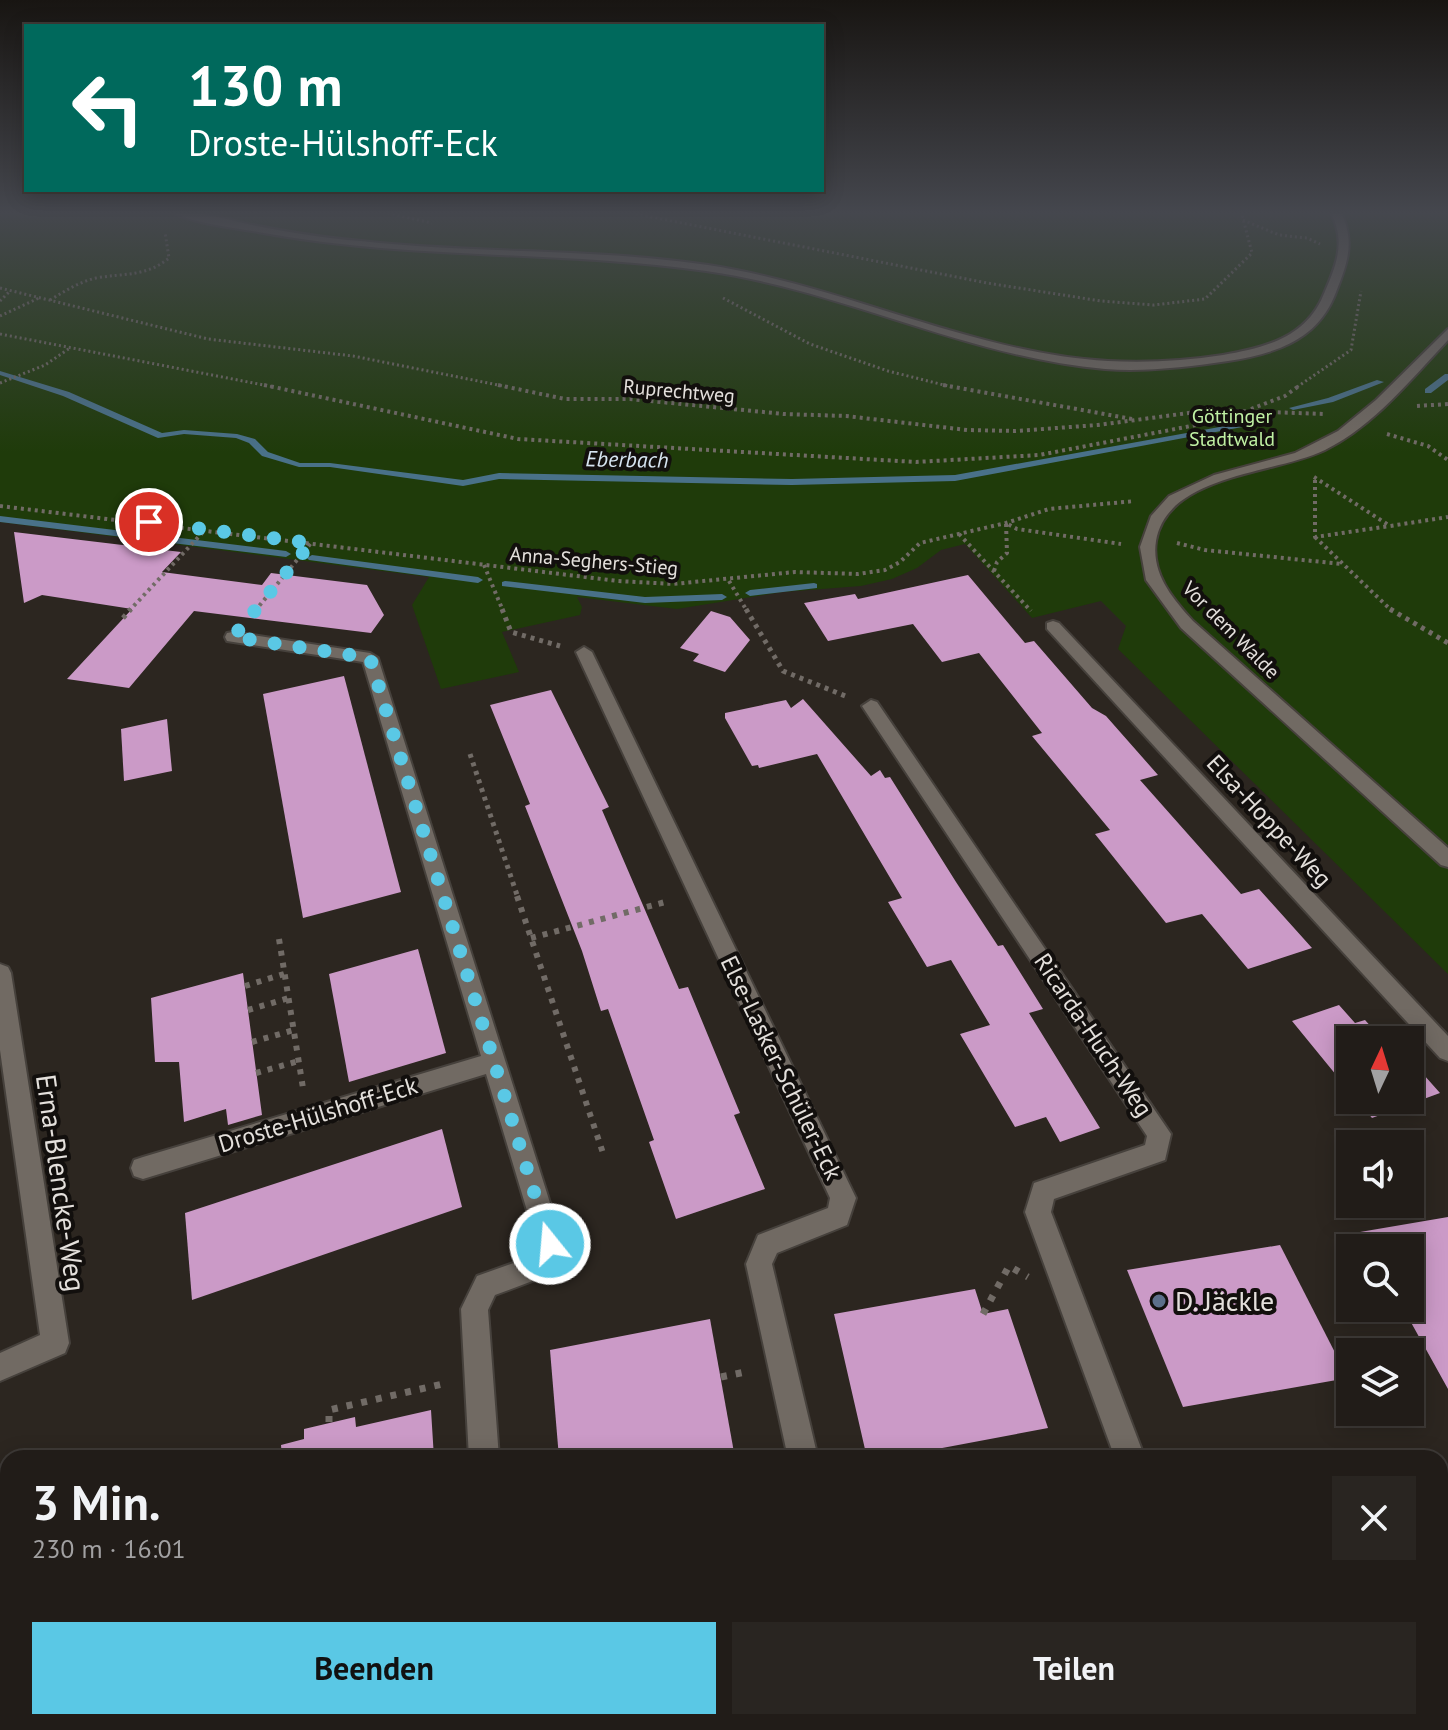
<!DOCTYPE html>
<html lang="de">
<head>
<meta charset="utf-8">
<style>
	body { margin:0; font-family:"PT Sans",sans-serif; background:#292521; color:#f1f3f6; height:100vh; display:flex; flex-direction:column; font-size:30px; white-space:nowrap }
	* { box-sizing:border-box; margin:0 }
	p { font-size:26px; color:#a2a1a2 }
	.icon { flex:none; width:44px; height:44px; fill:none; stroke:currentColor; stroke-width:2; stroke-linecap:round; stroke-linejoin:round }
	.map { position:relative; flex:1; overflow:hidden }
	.side { position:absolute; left:0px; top:1450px; width:1448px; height:280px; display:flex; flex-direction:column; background:#211c18; border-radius:24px 24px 0 0; box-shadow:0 4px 20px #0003,0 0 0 2px #3e3a37 }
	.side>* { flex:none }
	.banner { position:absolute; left:24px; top:24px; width:800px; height:168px; border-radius:0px; box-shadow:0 4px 20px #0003,0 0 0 2px #3e3a37; background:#00695c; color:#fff; overflow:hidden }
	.needle { width:52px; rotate:4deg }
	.tools { position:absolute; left:1336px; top:1026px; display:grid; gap:16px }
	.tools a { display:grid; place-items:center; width:88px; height:88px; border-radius:0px; background:#211c18; box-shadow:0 4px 20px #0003,0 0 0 2px #3e3a37; font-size:40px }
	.pin { position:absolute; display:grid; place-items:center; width:68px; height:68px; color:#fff; margin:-34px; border:4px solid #fff; border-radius:50%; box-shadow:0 2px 8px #0007 }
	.me { position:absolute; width:88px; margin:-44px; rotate:343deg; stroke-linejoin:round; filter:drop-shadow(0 0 6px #0008) }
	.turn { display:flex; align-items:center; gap:28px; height:168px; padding:0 32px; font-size:36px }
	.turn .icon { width:104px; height:104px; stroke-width:2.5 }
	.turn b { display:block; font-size:56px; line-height:68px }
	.round { display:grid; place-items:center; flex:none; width:84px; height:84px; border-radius:0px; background:#292521 }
	.summary { display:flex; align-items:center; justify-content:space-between; height:136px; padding:0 32px }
	h1 { font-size:48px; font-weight:700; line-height:60px }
	.action { display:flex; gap:16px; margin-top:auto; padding:16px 32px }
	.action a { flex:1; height:92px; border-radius:0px; background:#5ac8e5; color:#111; font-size:32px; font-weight:700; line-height:92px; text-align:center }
	.action a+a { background:#292521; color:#f1f3f6 }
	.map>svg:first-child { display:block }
	.green { fill:#1f3b0a }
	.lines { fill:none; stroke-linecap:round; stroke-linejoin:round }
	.stream { fill:#497189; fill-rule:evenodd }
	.building { fill:#cb9ac7 }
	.minor-casing { stroke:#46413c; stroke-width:4 }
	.path-far4 { stroke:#716b66; stroke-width:3; stroke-dasharray:2 3; stroke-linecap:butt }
	.path-far3 { stroke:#716b66; stroke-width:4; stroke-dasharray:3 4; stroke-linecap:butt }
	.path-far2 { stroke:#716b66; stroke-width:5; stroke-dasharray:4 5; stroke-linecap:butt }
	.path-far1 { stroke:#716b66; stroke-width:6; stroke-dasharray:5 7; stroke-linecap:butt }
	.path { stroke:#716b66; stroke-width:7; stroke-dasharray:6 9; stroke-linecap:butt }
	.minor { fill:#716a63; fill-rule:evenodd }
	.route { stroke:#5ac8e5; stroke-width:14; stroke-dasharray:0 25.2 }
	.service-dot { fill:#5c6f8a; stroke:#120f0d; stroke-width:3 }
	.labels { text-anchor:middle; stroke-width:8; stroke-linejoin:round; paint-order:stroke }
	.far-street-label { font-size:20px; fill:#e4e0dc; stroke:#120f0d }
	.far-park-label { font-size:20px; fill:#c0f1a4; stroke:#120f0d }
	.far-water-label { font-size:22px; font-style:italic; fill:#d7e5f1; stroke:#120f0d }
	.street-label { font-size:24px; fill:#e4e0dc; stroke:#120f0d }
	.near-street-label { font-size:28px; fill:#e4e0dc; stroke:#120f0d }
	.near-poi-label { font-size:28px; fill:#e4e0dc; stroke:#120f0d; text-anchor:start }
</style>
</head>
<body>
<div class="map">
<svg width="1448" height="1730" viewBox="0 0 1448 1730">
	<rect width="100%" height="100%" fill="#2c2620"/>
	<path class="green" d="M0 211H1448V974L1118 649 1126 626 1101 601 1032 618 965 544 941 550 917 568 892 579 861 586 783 592 677 609 577 597 582 607 580 615 502 632 519 672 441 689 412 605 429 577 0 522Z"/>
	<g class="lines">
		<g class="stream">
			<path d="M0 371 69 392 162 433 184 430 237 434 255 439 268 452 300 463H330L463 480 499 473 792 479 955 475 1269 418 1273 420 1269 422 955 481 792 485 499 479 463 486 330 467H299L262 456 249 443 236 438 184 434 158 438 63 396 0 375Z"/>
			<path d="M1445 374H1448V380L1431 393H1425V389Z"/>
			<path d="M1377 380 1384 382 1333 402 1293 410 1289 408 1328 398Z"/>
			<path d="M0 516 286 551 291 554 286 557 0 522Z"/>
			<path d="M312 555 478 577 483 580 478 583 309 560 307 558Z"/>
			<path d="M505 581 645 597 722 594 727 597 722 600 645 603 502 586V582Z"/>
			<path d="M814 583 817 584V588L750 596 745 593 750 590Z"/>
		</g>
	</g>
	<g class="building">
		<path d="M14 532 181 552 162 572 262 585 271 573 367 585 384 615 371 633 194 611 129 688 67 679 132 609 42 595 24 603Z"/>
		<path d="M968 575 1025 643 1034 641 1092 708 1106 716 1158 775 1140 780 1241 894 1259 889 1312 948 1248 969 1202 914 1166 923 1095 834 1110 830 1032 736 1042 733 979 653 942 662 913 624 828 641 804 603 855 594 858 599Z"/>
		<path d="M711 611 730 617 750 640 725 672 693 661 699 654 680 648Z"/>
		<path d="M344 676 401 892 303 918 263 694Z"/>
		<path d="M551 690 609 807 602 810 679 989 688 987 740 1113 734 1115 765 1189 676 1219 649 1142 654 1140 608 1009 601 1011 582 951 525 806 530 804 490 705Z"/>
		<path d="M803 699 871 776 880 770 885 778 890 777 956 882 998 946 1003 945 1043 1009 1029 1013 1100 1128 1060 1142 1046 1117 1015 1127 960 1034 990 1025 951 960 927 967 888 902 902 898 817 754 759 768 758 765 752 766 725 718V713L786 700 791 708Z"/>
		<path d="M167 719 172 771 124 781 121 729Z"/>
		<path d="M418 949 446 1053 349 1082 329 974Z"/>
		<path d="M243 973 262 1115 228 1125 226 1109 184 1122 179 1062H155L151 998Z"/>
		<path d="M1339 1005 1355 1023 1365 1020 1383 1040H1350V1092L1292 1021Z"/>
		<path d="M1416 1066 1440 1093 1372 1118 1357 1100H1410V1068Z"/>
		<path d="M442 1129 462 1207 192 1300 185 1213Z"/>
		<path d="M1448 1217V1389L1403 1308H1410V1248H1369L1360 1232Z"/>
		<path d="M1280 1245 1348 1378 1183 1407 1127 1270Z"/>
		<path d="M975 1289 983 1314 1008 1309 1048 1428 889 1458H867L834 1314Z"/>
		<path d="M710 1319 735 1458H559L550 1350Z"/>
		<path d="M431 1410 434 1458H282L281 1445 304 1439V1429L355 1417 356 1427Z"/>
	</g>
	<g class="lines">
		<g class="minor-casing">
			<g id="minor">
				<path d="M170 211C198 211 225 219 252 225 288 232 324 238 361 241 476 254 593 248 708 265 841 285 976 354 1108 361 1147 363 1184 361 1223 355 1264 348 1305 338 1323 296 1336 266 1347 242 1330 211H1340C1357 242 1346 267 1334 297 1315 342 1272 354 1228 361 1187 367 1146 372 1105 369 968 357 842 290 706 271 557 250 407 260 258 232 231 227 194 224 170 211Z"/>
				<path d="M1448 329V340C1411 379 1375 425 1325 450 1276 474 1167 474 1156 541 1151 573 1172 598 1193 621L1448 848V867L1441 865 1181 628 1146 580 1140 547 1151 516 1169 496 1214 475 1295 453 1338 431 1376 400Z"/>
				<path d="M1053 621 1059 623 1448 1036V1061L1440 1058 1047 629V623Z"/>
				<path d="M233 632 370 653 378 658 563 1244 551 1274 495 1295 488 1310 499 1458H469L461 1309 477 1276 533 1256 537 1244 486 1074 143 1179 134 1176 131 1168 134 1160 143 1157 481 1056 363 662 227 641 225 637 227 633Z"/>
				<path d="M584 647 592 652 856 1198 847 1225 777 1253 772 1264 818 1458H788L746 1264 758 1235 828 1208 830 1198 576 652Z"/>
				<path d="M871 700 877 702 1171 1134 1165 1160 1054 1199 1051 1212 1145 1458H1115L1025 1212 1034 1183 1145 1145 1147 1136 862 706Z"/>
				<path d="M0 964 8 967 11 973 69 1343 65 1353 0 1381V1353L40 1335 0 1050Z"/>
				<path d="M1448 1506V1536L1440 1538V1508Z"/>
				<path d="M455 1722H513L509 1730H451Z"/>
				<path d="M930 1722H964L966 1730H932Z"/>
			</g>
		</g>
		<g class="path-far4">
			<path d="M378 211 432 223"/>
			<path d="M621 211 987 283 1101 301 1154 305 1205 299 1252 253 1241 211"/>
			<path d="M1243 220 1279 235 1307 238 1320 244"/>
			<path d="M0 288 208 339 353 356 508 387"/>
			<path d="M723 298 810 344 888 371 952 387"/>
			<path d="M50 300C65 291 79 282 96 278 124 273 146 277 169 258L165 232"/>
			<path d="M0 301 10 291"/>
			<path d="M0 316 39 298"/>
			<path d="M0 334 274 387"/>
			<path d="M0 383 45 365 70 348"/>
			<path d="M1297 387 1351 350 1361 291"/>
		</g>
		<g class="path-far3">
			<path d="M264 385 518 439 916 462 1039 455 1259 413"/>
			<path d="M498 385 565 399H630L784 414 846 416 967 430 1015 431 1098 425 1211 410 1324 414"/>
			<path d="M943 385 1132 419"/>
			<path d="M1417 406 1448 404"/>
			<path d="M1251 409 1285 396 1300 385"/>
			<path d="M1387 434 1428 446 1448 460"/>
			<path d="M1314 477 1390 526 1448 517"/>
			<path d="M1315 480V537L1390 526"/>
			<path d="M0 506 618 581 673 584 795 572 858 574 885 570 900 562 920 543 1006 523 1049 509 1135 501"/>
			<path d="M959 534 1031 611"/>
			<path d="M1315 537 1392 611"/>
			<path d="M1177 543 1205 550 1342 564"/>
			<path d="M484 565 503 611"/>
			<path d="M994 571 997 562 1007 553 1006 523 1017 529 1121 544"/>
			<path d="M729 581 747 611"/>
			<path d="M129 611 205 530"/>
			<path d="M255 611 311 543"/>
		</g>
		<g class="path-far2">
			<path d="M502 609 511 632 560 646"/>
			<path d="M746 609 783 671 848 697"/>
			<path d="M1390 609 1448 643"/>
			<path d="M251 616 256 609"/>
			<path d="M123 618 131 609"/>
			<path d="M470 754 518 898"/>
		</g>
		<g class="path-far1">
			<path d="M517 896 604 1156"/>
			<path d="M531 938 669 901"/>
			<path d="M279 939 303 1088"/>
			<path d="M245 986 284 974"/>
			<path d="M248 1010 289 998"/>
			<path d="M252 1042 294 1030"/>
			<path d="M256 1073 299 1061"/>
		</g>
		<g class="path">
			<path d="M983 1314 1009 1266 1028 1277"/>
			<path d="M721 1377 750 1371"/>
			<path d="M329 1422V1410L447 1383"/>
			<path d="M1322 1722 1325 1730"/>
		</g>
		<use href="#minor" class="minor"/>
	</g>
	<linearGradient id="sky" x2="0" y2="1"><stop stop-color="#181512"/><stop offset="0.47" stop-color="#45474e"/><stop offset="1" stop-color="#45474e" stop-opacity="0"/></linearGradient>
	<rect width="1448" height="453" fill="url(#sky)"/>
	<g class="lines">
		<path class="route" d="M149 522 311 543 233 637 370 658 550 1244"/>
	</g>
	<circle class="service-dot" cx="1159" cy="1301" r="8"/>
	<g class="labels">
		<g class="far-street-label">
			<text transform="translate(679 391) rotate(5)" y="7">Ruprechtweg</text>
			<text transform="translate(594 561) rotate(5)" y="7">Anna-Seghers-Stieg</text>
			<text transform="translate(1231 630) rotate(45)" y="7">Vor dem Walde</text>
		</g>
		<g class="far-park-label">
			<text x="1232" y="423">Göttinger<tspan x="1232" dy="23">Stadtwald</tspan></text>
		</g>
		<g class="far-water-label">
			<text transform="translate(627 459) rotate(1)" y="8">Eberbach</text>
		</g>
		<g class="street-label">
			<text transform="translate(1269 821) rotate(47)" y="8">Elsa-Hoppe-Weg</text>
			<text transform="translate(1093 1035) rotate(56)" y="8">Ricarda-Huch-Weg</text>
			<text transform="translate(781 1068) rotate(64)" y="8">Else-Lasker-Schüler-Eck</text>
			<text transform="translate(318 1115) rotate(-17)" y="8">Droste-Hülshoff-Eck</text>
		</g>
		<g class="near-street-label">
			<text transform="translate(61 1183) rotate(82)" y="10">Erna-Blencke-Weg</text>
		</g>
		<g class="near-poi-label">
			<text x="1175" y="1311">D. Jäckle</text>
		</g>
	</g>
</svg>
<div class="tools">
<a><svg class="needle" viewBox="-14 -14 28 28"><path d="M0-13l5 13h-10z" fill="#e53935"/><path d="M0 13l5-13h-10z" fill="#a2a1a2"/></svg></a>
<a><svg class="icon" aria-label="sound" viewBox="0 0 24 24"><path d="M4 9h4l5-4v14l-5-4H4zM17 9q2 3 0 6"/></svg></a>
<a><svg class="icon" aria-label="search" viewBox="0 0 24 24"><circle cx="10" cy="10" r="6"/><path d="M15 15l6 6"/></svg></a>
<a><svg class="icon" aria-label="layers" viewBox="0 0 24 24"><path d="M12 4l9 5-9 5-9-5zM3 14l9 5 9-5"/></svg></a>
</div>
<div class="pin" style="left:149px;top:522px;background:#d93025"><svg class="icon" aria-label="arrive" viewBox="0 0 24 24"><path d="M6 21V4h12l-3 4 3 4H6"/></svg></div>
<svg class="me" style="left:550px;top:1244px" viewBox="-20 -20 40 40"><circle r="17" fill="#5ac8e5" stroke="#fff" stroke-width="3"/><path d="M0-11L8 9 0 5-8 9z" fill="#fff"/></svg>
<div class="banner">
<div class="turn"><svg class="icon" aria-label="left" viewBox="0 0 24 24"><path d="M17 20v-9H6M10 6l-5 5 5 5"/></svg><div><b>130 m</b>Droste-Hülshoff-Eck</div></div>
</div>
<section class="side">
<div class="summary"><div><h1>3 Min.</h1><p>230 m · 16:01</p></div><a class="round"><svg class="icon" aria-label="close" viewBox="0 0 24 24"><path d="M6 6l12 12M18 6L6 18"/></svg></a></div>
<div class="action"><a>Beenden</a><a>Teilen</a></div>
</section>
</div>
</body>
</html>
